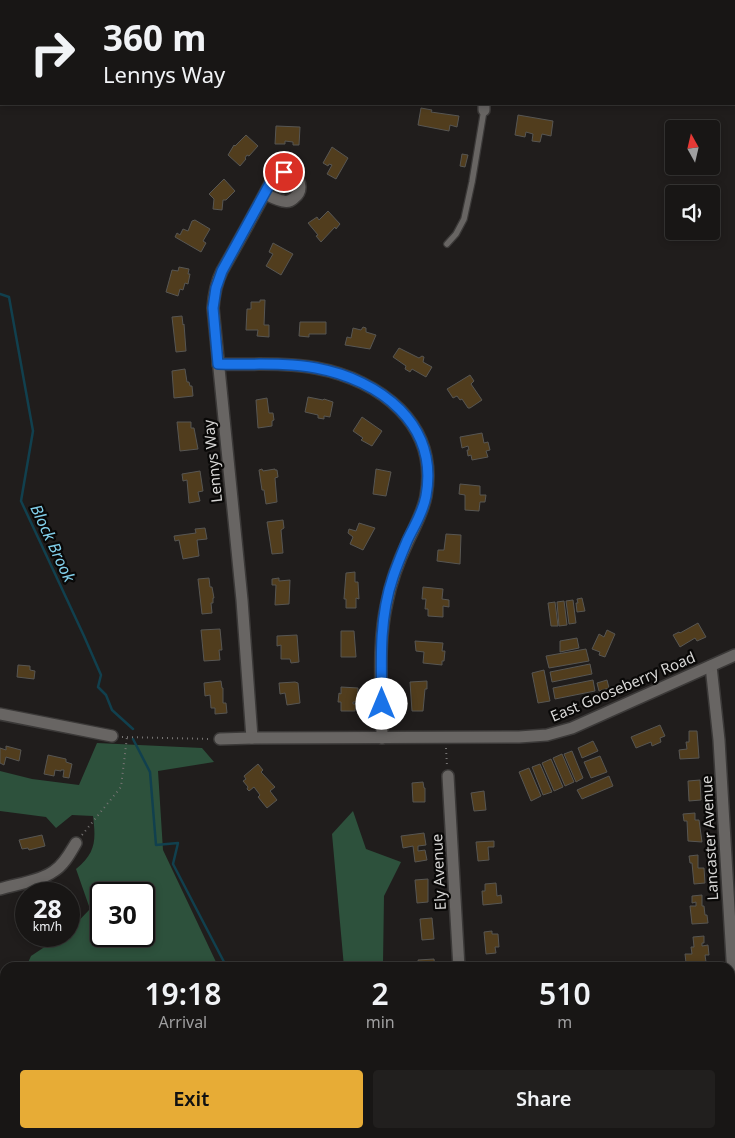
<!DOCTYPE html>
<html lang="en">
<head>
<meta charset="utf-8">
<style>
	body { margin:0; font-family:"Noto Sans",sans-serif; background:#211f1e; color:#f1f3f6; height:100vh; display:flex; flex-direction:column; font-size:19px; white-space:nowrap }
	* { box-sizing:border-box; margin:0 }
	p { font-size:16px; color:#9f9fa0 }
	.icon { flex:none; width:28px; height:28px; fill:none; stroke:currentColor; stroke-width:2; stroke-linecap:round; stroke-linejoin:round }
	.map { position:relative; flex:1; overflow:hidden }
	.sheet { position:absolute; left:0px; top:962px; width:735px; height:176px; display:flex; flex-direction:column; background:#181615; border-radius:15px 15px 0 0; box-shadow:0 2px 8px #0003,0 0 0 1px #363534 }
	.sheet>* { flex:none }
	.guide { position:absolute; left:0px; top:0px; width:735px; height:105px; box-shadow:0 2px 8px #0003,0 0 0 1px #363534; background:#181615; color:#f1f3f6; overflow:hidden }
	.needle { width:32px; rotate:352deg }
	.controls { position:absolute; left:665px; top:120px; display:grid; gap:10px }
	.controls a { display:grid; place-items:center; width:55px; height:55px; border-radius:5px; background:#181615; box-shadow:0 2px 8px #0003,0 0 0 1px #363534; font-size:25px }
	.speed { position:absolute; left:15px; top:882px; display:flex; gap:10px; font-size:25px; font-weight:700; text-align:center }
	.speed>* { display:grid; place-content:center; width:65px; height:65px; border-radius:50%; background:#181615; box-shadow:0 2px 8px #0003,0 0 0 1px #363534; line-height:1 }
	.speed small { font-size:12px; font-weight:400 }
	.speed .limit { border:2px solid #111; border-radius:8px; background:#fff; color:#111 }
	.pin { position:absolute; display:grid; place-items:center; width:42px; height:42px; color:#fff; margin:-21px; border:2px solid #fff; border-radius:50%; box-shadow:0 1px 5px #0007 }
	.me { position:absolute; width:55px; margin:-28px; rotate:0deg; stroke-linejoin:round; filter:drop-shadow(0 0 4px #0008) }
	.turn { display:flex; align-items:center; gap:18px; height:105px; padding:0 20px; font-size:22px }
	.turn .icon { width:65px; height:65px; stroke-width:2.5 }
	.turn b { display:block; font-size:35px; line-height:42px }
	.eta { display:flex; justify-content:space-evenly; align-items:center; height:85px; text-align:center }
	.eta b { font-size:30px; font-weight:600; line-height:35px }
	.cta { display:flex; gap:10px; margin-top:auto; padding:10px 20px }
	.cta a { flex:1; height:58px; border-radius:5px; background:#e7ac36; color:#111; font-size:20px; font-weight:600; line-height:58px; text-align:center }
	.cta a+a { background:#211f1e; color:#f1f3f6 }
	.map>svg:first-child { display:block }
	.forest { fill:#2d513c; fill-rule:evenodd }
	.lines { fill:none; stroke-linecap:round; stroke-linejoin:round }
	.stream { stroke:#11404e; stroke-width:2.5 }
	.building { fill:#513d1d; stroke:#575653 }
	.lane-casing { stroke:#3b3938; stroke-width:8 }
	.street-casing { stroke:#3b3938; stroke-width:14 }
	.path { stroke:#767473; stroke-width:2; stroke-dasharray:1 4; stroke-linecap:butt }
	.lane { stroke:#686563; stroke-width:5.5 }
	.street { stroke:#686563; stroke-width:11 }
	.route-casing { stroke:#114b97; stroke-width:12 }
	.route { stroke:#1a73e8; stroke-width:9 }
	.labels { text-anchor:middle; stroke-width:4.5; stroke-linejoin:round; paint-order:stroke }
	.street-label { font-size:15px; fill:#d8d7d6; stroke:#090807 }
	.water-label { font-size:16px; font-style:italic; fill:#82cfea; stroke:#090807 }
</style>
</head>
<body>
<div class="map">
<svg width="735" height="1138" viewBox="0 0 735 1138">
	<rect width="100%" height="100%" fill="#201d1c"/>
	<g class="forest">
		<path d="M97 743 202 748 214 762 158 771 163 850 216 962V967H26L31 956 61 936H69V931L90 909 76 869C96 853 96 840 93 816L72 815 56 828 46 817 0 811V771L32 779 79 785ZM101 894H144V936H101Z"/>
		<path d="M353 811 366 849 401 862 384 896 383 963 384 967H344L332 834Z"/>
		<path d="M5 980V1134H187L184 1138H0V981Z"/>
	</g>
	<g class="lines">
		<g class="stream">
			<path d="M0 294 9 297 33 431 21 501 84 636 101 675 98 687 106 695 112 710 133 729"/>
			<path d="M133 739 150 772 156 845 178 843 173 864 224 962 223 968"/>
			<path d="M199 1138 208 1134"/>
		</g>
	</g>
	<g class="building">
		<path d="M421 108 432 110 431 112 459 116 457 127 450 125 449 131 418 125Z"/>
		<path d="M518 115 553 121 551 136 542 134 540 142 532 141 533 134 526 132 525 137 515 135Z"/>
		<path d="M276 126 300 127 299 145H293V142L285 141V144H275Z"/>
		<path d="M246 135 258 146 249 156 247 155 245 158 246 159 240 166 228 155 234 145 235 146Z"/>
		<path d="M332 147 348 158 336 179 327 174 332 165 329 164 328 166 323 163Z"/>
		<path d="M462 154 468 155 465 167 460 166Z"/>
		<path d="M224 179 235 191 226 200H223L222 210 213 209 214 199 209 194Z"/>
		<path d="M328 211 340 224 336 229 335 227 321 242 316 236 318 235 308 223 317 217 319 220Z"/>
		<path d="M195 220 210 229 203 241 206 243 201 252 175 237 177 233 180 235 183 229 188 231 192 221Z"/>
		<path d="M273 243 293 254 281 275 266 266 273 254 269 252Z"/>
		<path d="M179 267 189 269 188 274H190L188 284 185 283 183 290 180 289 178 296 166 292 172 270 178 271Z"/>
		<path d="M260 300H265L264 325H269V337L257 336 258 330H246L247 309H251V302H260Z"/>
		<path d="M182 316 183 325 184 324 186 351 176 352 172 317Z"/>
		<path d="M300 322H326V334H309V337L299 336Z"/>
		<path d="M363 327 366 328V332L376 335 370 349 345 345 347 337 351 338 353 328 361 330Z"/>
		<path d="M399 348 419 358 422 356 424 357 423 362 432 367 426 377 412 369 410 372 405 369 406 366 393 357Z"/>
		<path d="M185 369 187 382H189L190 386H192L193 396 174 398 172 371Z"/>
		<path d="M470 375 474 381 471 384 482 400 470 408H468L462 399 460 400 457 396 453 398 447 389Z"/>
		<path d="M308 397 323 400 324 399 333 402 330 417 324 416V419L318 418V415L305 412Z"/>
		<path d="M267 398 269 413H273L274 420 272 421V426L258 428 256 400Z"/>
		<path d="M362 417 382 431 372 446 361 440 363 438 353 431Z"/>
		<path d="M177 422H191V428H194L198 449 180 451Z"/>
		<path d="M482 433 484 443 488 442 490 450 486 451 488 457 472 460 471 455 468 456 467 450H469L468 446 462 448 460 437Z"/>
		<path d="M262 469 263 471 275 469V470H277L278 477 275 478 277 502 266 504 264 490H262L259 470Z"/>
		<path d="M376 469 391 472 386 496 373 494Z"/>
		<path d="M200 471 203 491 198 492 200 501 189 503 187 480 183 481 182 474Z"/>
		<path d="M460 484 480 486V495H486L485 502H480L479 511 465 510V495L459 494Z"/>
		<path d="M283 520 284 528 281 530 283 553 272 554 267 522Z"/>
		<path d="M359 523 375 528 363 550 350 544 353 537 348 533 349 529 356 531Z"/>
		<path d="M205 528 207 539 197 540 199 556 183 559 179 540 175 541 174 536 196 533 195 529Z"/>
		<path d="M446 534 461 535 460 564 437 561 438 550H444Z"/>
		<path d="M355 572V582H358L359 599 356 598V608H346V599H344L346 573Z"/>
		<path d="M209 578 210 587H212L214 598H213V603H211L212 613 202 614 198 579Z"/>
		<path d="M279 578V581L290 580 289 604 275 605 276 585H272V579Z"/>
		<path d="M423 587 443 589 442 599 449 600V607L443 606V617L428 616V609H425L426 599H422Z"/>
		<path d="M582 598 585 611 577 612 576 603H578L577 599Z"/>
		<path d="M573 600 576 623 569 624 566 601Z"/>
		<path d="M564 601 567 625 559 626 557 602Z"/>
		<path d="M555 602 558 626H551L548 603Z"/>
		<path d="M698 623 706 637 697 641 695 638 680 647 673 635 679 632 680 633Z"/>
		<path d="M220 629 222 650H219L220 660 204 661 201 630Z"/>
		<path d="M607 630 615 634 605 657 599 655 600 652 592 649 599 634 604 637Z"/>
		<path d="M341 631H354L356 657H341Z"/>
		<path d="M297 635 299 662 291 663 290 659H281V645L277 646V636Z"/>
		<path d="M577 638 579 648 560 652V641Z"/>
		<path d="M415 641 443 643 442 651H445L444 661H442V665L423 663 424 652 416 651Z"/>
		<path d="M586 649 589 661 549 668 546 656Z"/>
		<path d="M590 664 592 674 552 682 550 672Z"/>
		<path d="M18 665 30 666V670L35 671 34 679 17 677Z"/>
		<path d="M544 670 550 701 538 703 532 673Z"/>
		<path d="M593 680 595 691 555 699 553 688Z"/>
		<path d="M607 680 609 688 599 691 597 683Z"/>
		<path d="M221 681 222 688H223V703H226L227 713 215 714V708H211L210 695 205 696 204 683Z"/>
		<path d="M427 681V689H425L423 711H412L410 682Z"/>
		<path d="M295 682 298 683 300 703 287 705 285 693 280 694 279 683Z"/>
		<path d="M341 687 358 688 357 702H353V704H356L355 711H341V702H338L339 693 341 694Z"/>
		<path d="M660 725 665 736 660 738 661 742 652 746 651 742 636 748 631 737Z"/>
		<path d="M689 731H697L699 758 680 759 679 750 687 749 686 742H689Z"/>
		<path d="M593 741 598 751 582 758 578 748Z"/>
		<path d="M6 746 21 750 19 761 6 757 4 765 0 763V748L6 750Z"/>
		<path d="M572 751 583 778 576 782 564 754Z"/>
		<path d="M562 754 574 782 565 786 553 758Z"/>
		<path d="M48 755 66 759V762L72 764 69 778 63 777 64 770H61V771L55 770 54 776 44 774Z"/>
		<path d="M600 756 607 772 591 778 584 762Z"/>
		<path d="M551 759 563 787 554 791 542 763Z"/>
		<path d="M258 764 263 770 261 772 275 787 270 791 277 800 267 808 258 797 260 795 254 787 249 791 247 789 248 787 243 781 246 779 244 776Z"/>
		<path d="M540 764 552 792 543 795 532 767Z"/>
		<path d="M529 768 541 796 531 801 519 772Z"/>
		<path d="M609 776 613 786 582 799 577 790Z"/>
		<path d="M700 780 701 800 689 801 688 781Z"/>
		<path d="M423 782 424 788H425V802H413L412 783Z"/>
		<path d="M484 791 486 810 474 811 471 793Z"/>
		<path d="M695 813V820H699L702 842 688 841 687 821H684L683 814Z"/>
		<path d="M424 833 426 845 418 846V851L425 850 427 860 415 862 413 846 403 848 401 836Z"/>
		<path d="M42 835 45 846 29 850 28 848 22 849 19 840Z"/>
		<path d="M494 841V847H488L489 860 478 861 476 842Z"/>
		<path d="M698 855V868H704L705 883 694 884 692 863H690L689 856Z"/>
		<path d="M428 879V902L417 903 415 880Z"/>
		<path d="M496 883 497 896 501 895 502 903 483 905 482 891H485V884Z"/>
		<path d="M702 895V906H704L705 915H707L708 923 692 924 690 906H696V902L692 903V896Z"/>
		<path d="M74 896 77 909 69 911V898Z"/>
		<path d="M26 909V921L21 923 18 911Z"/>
		<path d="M432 918 434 939 422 940 420 919Z"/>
		<path d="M492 931V934H498L499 947H495L496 953 486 954 484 932Z"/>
		<path d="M704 936V943H702V946L708 945 709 955H705L706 962 686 963 685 954H692L691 947H694L693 937Z"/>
		<path d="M434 959 435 968H419L418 960Z"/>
		<rect x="559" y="1134" width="20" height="4"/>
		<path d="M600 1134H621L622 1138H601Z"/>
		<rect x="643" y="1134" width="20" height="4"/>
	</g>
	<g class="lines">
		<g class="lane-casing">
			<path id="lane" d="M447 244 456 234 464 219 472 182 484 110"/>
		</g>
		<g class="street-casing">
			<g id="street">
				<path d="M308 0 312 1"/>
				<path d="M484 0V1"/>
				<path d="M551 0V1"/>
				<path d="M576 1V0"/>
				<path d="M484 110V104"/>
				<path d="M218 364C250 365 284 362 316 368 380 380 439 424 426 496 423 512 415 526 408 541 399 560 391 581 387 602 377 645 382 693 382 738"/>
				<path d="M711 666 719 740 735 1009"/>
				<path d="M0 714 112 736"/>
				<path d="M252 738 242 600 213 308C214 295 216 283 222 271 239 241 255 212 271 182 285 158 312 185 294 198 291 201 287 202 283 201 277 200 270 196 265 194"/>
				<path d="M220 739 252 738 519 737 547 735 572 728 735 655"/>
				<path d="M448 776 459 968"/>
				<path d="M0 889C16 884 41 881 54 871 64 865 70 853 76 843"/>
				<path d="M468 1134V1138"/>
			</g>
		</g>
		<g class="path">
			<path d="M122 737 210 739"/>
			<path d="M446 748 447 766"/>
			<path d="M82 835 121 787 127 737"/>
		</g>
		<use href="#lane" class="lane"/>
		<use href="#street" class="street"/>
	</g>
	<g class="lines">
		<g class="route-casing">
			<path id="route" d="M284 172 278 174 273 178 222 271 216 288 213 308 218 364C250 365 285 362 316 368 380 380 439 424 426 496 423 513 414 526 407 541 402 553 397 565 393 577 379 618 381 661 382 704"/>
		</g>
		<use href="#route" class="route"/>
	</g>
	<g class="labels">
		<g class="street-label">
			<text transform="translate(213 461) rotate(-96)" y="5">Lennys Way</text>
			<text transform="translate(623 687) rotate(-23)" y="5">East Gooseberry Road</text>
			<text transform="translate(710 838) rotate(-93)" y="5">Lancaster Avenue</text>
			<text transform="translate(439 872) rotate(-93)" y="5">Ely Avenue</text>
		</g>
		<g class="water-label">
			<text transform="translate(53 543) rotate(65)" y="6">Block Brook</text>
		</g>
	</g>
</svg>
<div class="controls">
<a><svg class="needle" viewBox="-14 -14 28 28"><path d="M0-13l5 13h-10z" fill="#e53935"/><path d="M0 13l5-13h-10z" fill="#9f9fa0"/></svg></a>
<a><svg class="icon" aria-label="sound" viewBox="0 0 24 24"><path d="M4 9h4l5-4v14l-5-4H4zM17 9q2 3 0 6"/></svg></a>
</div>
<div class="speed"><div>28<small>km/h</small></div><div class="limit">30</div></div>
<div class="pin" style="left:284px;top:172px;background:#d93025"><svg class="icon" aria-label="arrive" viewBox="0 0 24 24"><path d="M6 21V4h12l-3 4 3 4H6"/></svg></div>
<svg class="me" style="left:382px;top:704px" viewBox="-20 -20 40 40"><circle r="19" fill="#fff"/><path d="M0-13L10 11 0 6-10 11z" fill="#1a73e8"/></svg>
<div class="guide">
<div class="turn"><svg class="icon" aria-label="right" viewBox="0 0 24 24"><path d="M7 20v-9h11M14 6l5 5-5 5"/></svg><div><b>360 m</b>Lennys Way</div></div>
</div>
<section class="sheet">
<div class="eta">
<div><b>19:18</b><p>Arrival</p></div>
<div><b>2</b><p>min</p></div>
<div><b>510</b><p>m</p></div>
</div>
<div class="cta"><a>Exit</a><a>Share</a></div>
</section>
</div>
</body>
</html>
